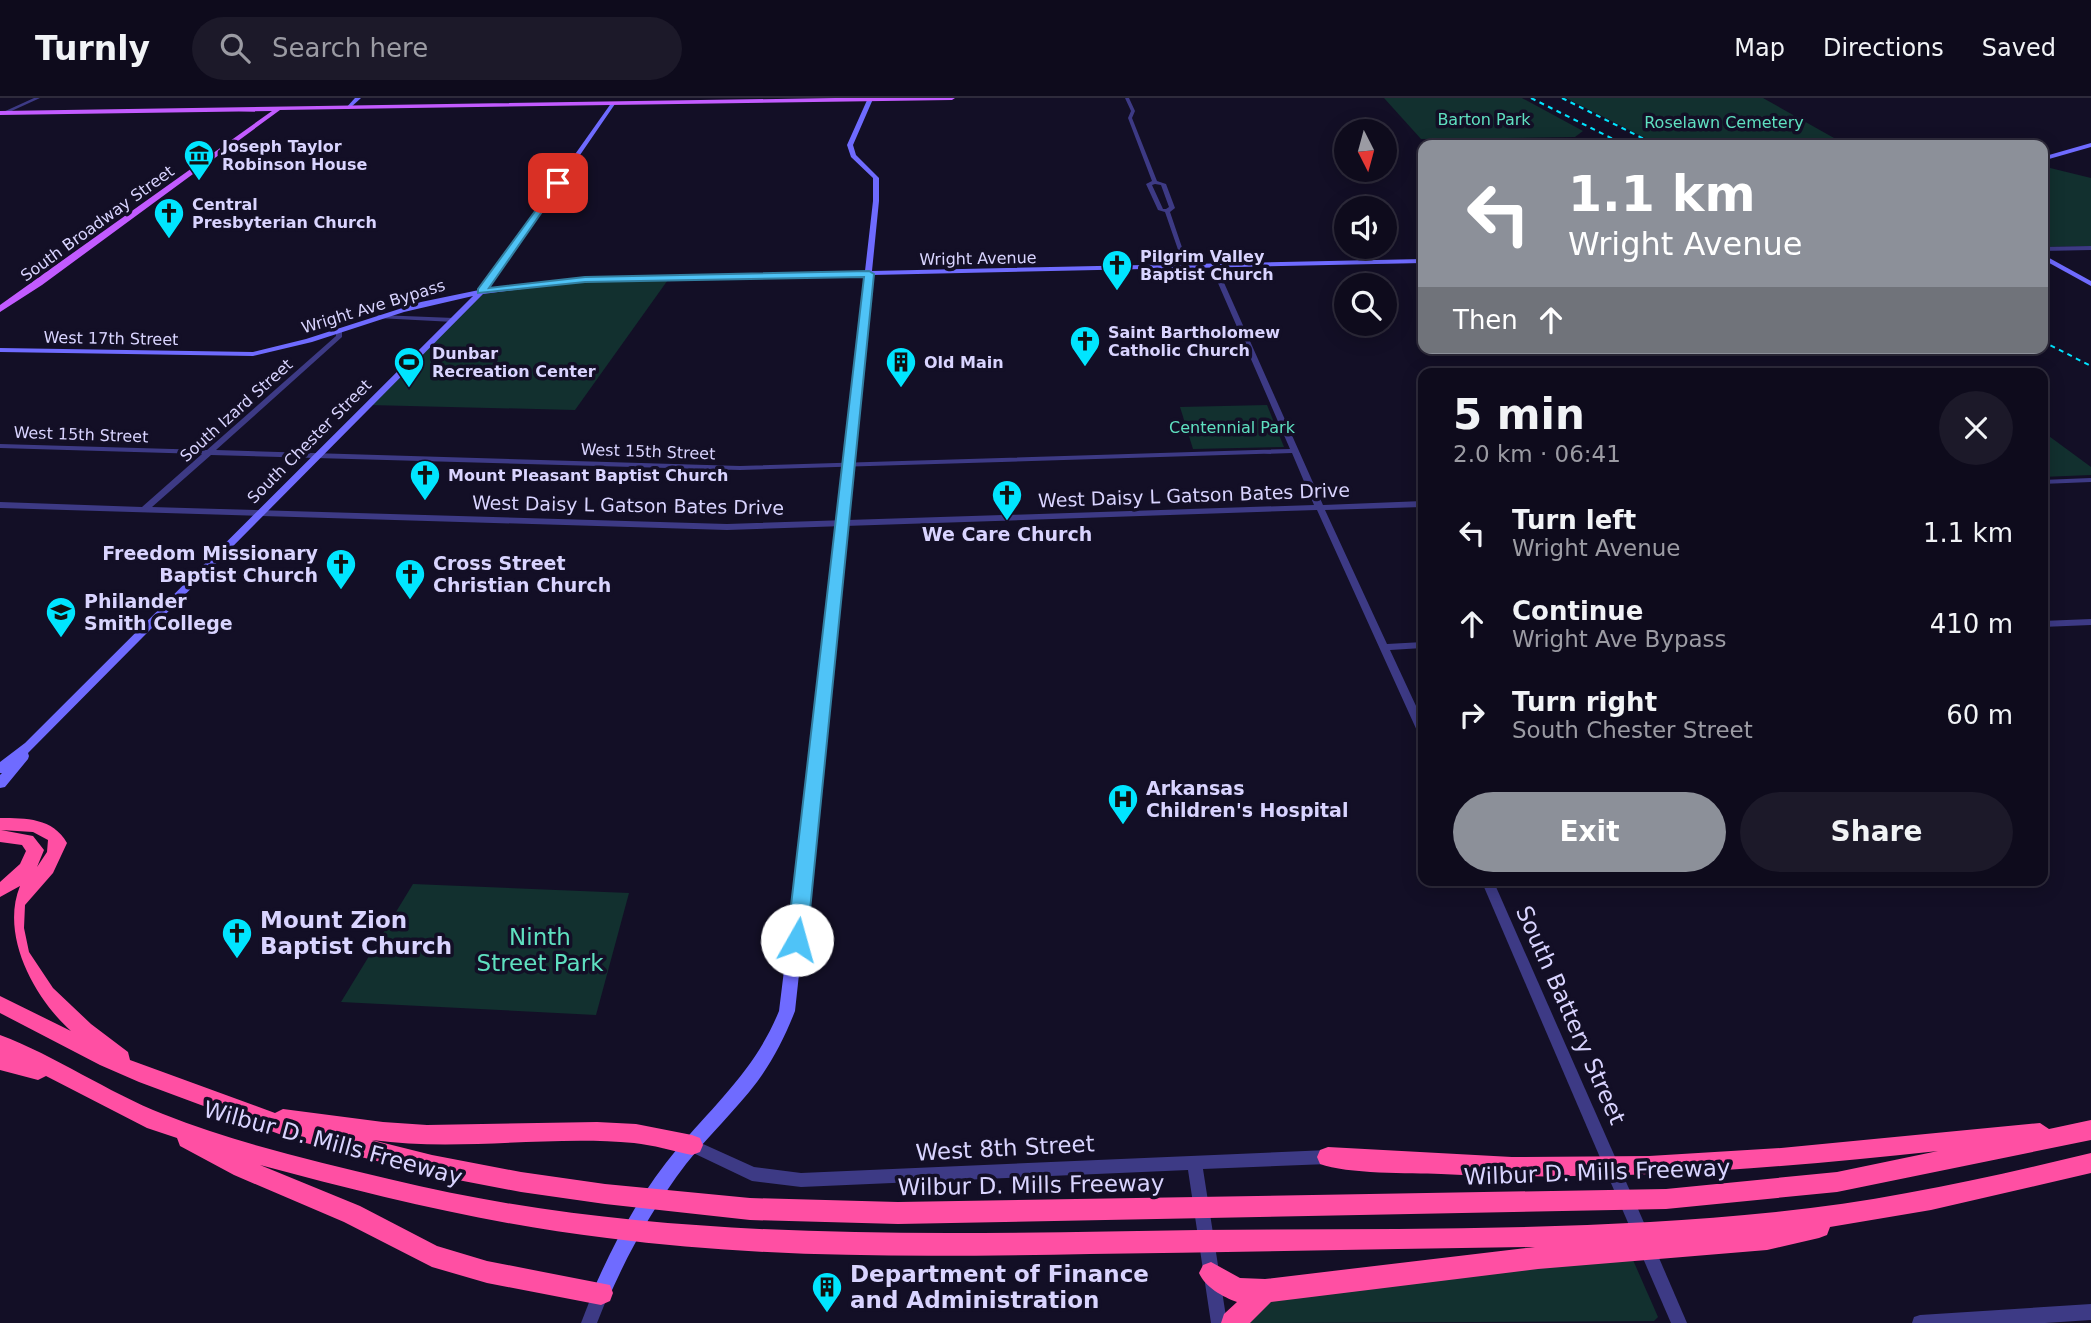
<!DOCTYPE html>
<html lang="en">
<head>
<meta charset="utf-8">
<style>
	body { margin:0; font-family:"DejaVu Sans",sans-serif; background:#1c1929; color:#f1f3f6; height:100vh; display:flex; flex-direction:column; font-size:26px; white-space:nowrap }
	* { box-sizing:border-box; margin:0 }
	p { font-size:23px; color:#9b9ba3 }
	.icon { flex:none; width:38px; height:38px; fill:none; stroke:currentColor; stroke-width:2; stroke-linecap:round; stroke-linejoin:round }
	.map { position:relative; flex:1; overflow:hidden }
	.details { position:absolute; left:1418px; top:270px; width:630px; height:518px; display:flex; flex-direction:column; background:#0e0b1c; border-radius:14px; box-shadow:0 4px 18px #0003,0 0 0 2px #2e2b3b }
	.details>* { flex:none }
	.hud { position:absolute; left:1418px; top:42px; width:630px; height:214px; border-radius:14px; box-shadow:0 4px 18px #0003,0 0 0 2px #2e2b3b; background:#8c9099; color:#fff; overflow:hidden }
	.needle { width:46px; rotate:174deg }
	.tools { position:absolute; left:1334px; top:21px; display:grid; gap:14px }
	.tools a { display:grid; place-items:center; width:63px; height:63px; border-radius:50%; background:#0e0b1c; box-shadow:0 4px 18px #0003,0 0 0 2px #2e2b3b; font-size:35px }
	.pin { position:absolute; display:grid; place-items:center; width:60px; height:60px; color:#fff; margin:-30px; border-radius:14px; box-shadow:0 4px 10px #0006 }
	.me { position:absolute; width:77px; margin:-38px; rotate:7deg; stroke-linejoin:round; filter:drop-shadow(0 0 5px #0008) }
	.turn { display:flex; align-items:center; gap:24px; height:147px; padding:0 35px; font-size:32px }
	.turn .icon { width:91px; height:91px; stroke-width:2.5 }
	.turn b { display:block; font-size:49px; line-height:60px }
	.then { display:flex; align-items:center; height:66px; padding:0 35px; background:#0003; gap:14px; font-size:26px }
	.round { display:grid; place-items:center; flex:none; width:74px; height:74px; border-radius:37px; background:#1c1929 }
	.overview { display:flex; align-items:center; justify-content:space-between; height:119px; padding:0 35px }
	h1 { font-size:42px; font-weight:600; line-height:52px }
	.primary-button { display:flex; gap:14px; margin-top:auto; padding:14px 35px }
	.primary-button a { flex:1; height:80px; border-radius:42px; background:#8c9099; color:#fff; font-size:28px; font-weight:600; line-height:80px; text-align:center }
	.primary-button a+a { background:#1c1929; color:#f1f3f6 }
	ul { padding:0; list-style:none }
	li { display:flex; align-items:center; gap:21px; height:91px; padding:0 35px }
	li div { flex:1 }
	li b { display:block; font-size:26px }
	li em { font-style:normal }
	header { display:flex; align-items:center; gap:42px; box-sizing:border-box; height:98px; padding:0 35px; background:#0e0b1c; border-bottom:2px solid #2e2b3b }
	header strong { font-size:33px }
	nav { display:flex; gap:38px; margin-inline-start:auto; font-size:24px }
	.search { width:490px; height:63px; background:#1c1929; display:flex; align-items:center; gap:18px; box-sizing:border-box; padding:0 24px; border-radius:38px; color:#9b9ba3; font-size:26px }
	.map>svg:first-child { display:block }
	.green { fill:#12302f }
	.lines { fill:none; stroke-linecap:round; stroke-linejoin:round }
	.tertiary { fill:#3d3a85; fill-rule:evenodd }
	.secondary { fill:#6f6bff; fill-rule:evenodd }
	.primary { fill:#c25bff; fill-rule:evenodd }
	.motorway { fill:#ff4fa3; fill-rule:evenodd }
	.rail { stroke:#00e5ff; stroke-width:2; stroke-dasharray:5 4.5; stroke-linecap:butt }
	.route { fill:#4fc3f7; stroke:#337fa1; stroke-width:2 }
	.labels { text-anchor:middle; stroke-width:7; stroke-linejoin:round; paint-order:stroke }
	.far-park-label { font-size:16px; fill:#5fe0c0; stroke:#130f26 }
	.far-poi-label { font-size:16px; font-weight:bold; fill:#d9d4ff; stroke:#130f26; text-anchor:start }
	.far-street-label { font-size:16px; fill:#d9d4ff; stroke:#130f26 }
	.street-label { font-size:19px; fill:#d9d4ff; stroke:#130f26 }
	.poi-label { font-size:19px; font-weight:bold; fill:#d9d4ff; stroke:#130f26; text-anchor:start }
	.near-poi-label { font-size:23px; font-weight:bold; fill:#d9d4ff; stroke:#130f26; text-anchor:start }
	.near-park-label { font-size:23px; fill:#5fe0c0; stroke:#130f26 }
	.near-street-label { font-size:23px; fill:#d9d4ff; stroke:#130f26 }
</style>
</head>
<body>
<header>
<strong>Turnly</strong>
<div class="search"><svg class="icon" aria-label="search" viewBox="0 0 24 24"><circle cx="10" cy="10" r="6"/><path d="M15 15l6 6"/></svg>Search here</div>
<nav><a>Map</a><a>Directions</a><a>Saved</a></nav>
</header>
<div class="map">
<svg width="2091" height="1225" viewBox="0 0 2091 1225">
	<rect width="100%" height="100%" fill="#130f26"/>
	<g class="green">
		<path d="M1384 0H1522L1583 33 1575 39 1421 41Z"/>
		<path d="M1566 0H1763L1834 40H1867L1881 47H1659Z"/>
		<path d="M2042 68 2091 80V148L2042 149Z"/>
		<path d="M670 179 575 312 369 307 482 193 581 182Z"/>
		<path d="M1267 307 1284 349 1193 351 1180 309Z"/>
		<path d="M2042 333 2091 369V377L2042 379Z"/>
		<path d="M413 786 629 795 596 917 341 904Z"/>
		<path d="M1633 1162 1658 1219 1654 1223 1250 1225 1262 1206 1277 1201 1482 1175Z"/>
	</g>
	<g class="lines">
		<g class="tertiary">
			<path d="M34 0H40L5 16 1 15Z"/>
			<path d="M1125 0H1129L1135 13 1132 20 1157 83 1166 86 1175 110 1170 114 1189 170 1184 169 1165 114 1158 112 1146 86 1152 83 1128 20 1131 13ZM1155 86 1161 87 1169 109 1166 111H1163L1152 87Z"/>
			<path d="M2091 148V152L2042 153V149Z"/>
			<path d="M1214 167 1217 169 1323 407 1423 403V409L1325 412 1387 546 1423 544V550L1390 552 1423 623V638L1418 635 1317 412 727 432 0 410V404L142 409 202 356 0 350V346L207 352 336 238V232L339 230 342 232V239L216 352 740 368 1290 351 1211 169ZM1292 355 1314 407 727 426 152 409 211 357 740 372Z"/>
			<path d="M379 217 454 220 457 222 454 224 377 220V218Z"/>
			<path d="M2091 380V384L2042 386V382Z"/>
			<path d="M2091 521V527L2042 529V523Z"/>
			<path d="M1481 782H1493L1649 1136 1647 1141 1641 1143 1635 1141Z"/>
			<path d="M692 1041 754 1069 801 1075 1328 1052 1333 1054 1335 1059 1333 1064 1328 1066 1203 1071 1227 1225H1211L1188 1072 801 1089 752 1083 687 1052 685 1047 687 1042Z"/>
			<path d="M1647 1144 1653 1146 1687 1225H1671L1639 1151 1641 1146Z"/>
			<path d="M601 1187 607 1189 609 1195 597 1225H581L595 1189Z"/>
			<path d="M2091 1206V1222L2045 1225H1912L1914 1219 1920 1217Z"/>
		</g>
		<g class="secondary">
			<path d="M355 0H361L349 11H345Z"/>
			<path d="M868 0 873 1 853 47 856 57 879 80V103L872 173 1423 161V165L872 177 840 499 795 913C785 939 773 962 757 984 735 1013 708 1038 686 1066 654 1108 629 1153 608 1201L601 1204 594 1201 592 1195C614 1144 641 1094 677 1051 716 1005 756 970 779 913L830 499 865 177 585 183 483 196 28 655 29 658 28 661 5 689 0 690V677L2 675H0V664L25 645 473 198 404 214 312 244 253 258 0 254V250L253 254 306 241 421 204 479 192 612 4 615 6 488 191 585 179 865 173 873 103V80L851 59 847 47Z"/>
			<path d="M2091 45V49L2042 63V59Z"/>
			<path d="M2042 156 2091 183V188L2042 161Z"/>
		</g>
		<path class="primary" d="M835 0H955L952 2 280 12 42 187 0 214V207L272 13 0 17V13Z"/>
		<g class="motorway">
			<path d="M0 720C26 720 53 720 67 745L53 775 25 807 24 830 29 854 53 890 91 926 128 954 130 962 275 1015 283 1011 383 1024 427 1027 597 1024 636 1026 692 1037 700 1040 703 1047 700 1054 692 1057C673 1053 653 1047 634 1045 547 1037 459 1054 372 1042L432 1057 521 1074 605 1086 750 1100 898 1104 1666 1091 1837 1074 1938 1053C1770 1071 1610 1084 1441 1076 1410 1075 1347 1076 1320 1066L1317 1059 1320 1052 1328 1049 1512 1059 1649 1058 1781 1050 2040 1025 2049 1031 2091 1022V1042L1837 1094 1666 1111 898 1126 750 1122 605 1106 521 1094 432 1077 298 1043 139 984 100 967 0 915V898L71 933C34 900 0 837 20 788L0 799V784L20 766 26 753 22 747 0 744ZM1 732 33 734 48 742 47 754 37 769 44 752 33 738Z"/>
			<path d="M0 937C56 958 107 994 163 1016 236 1045 314 1063 389 1081 654 1146 928 1136 1199 1132 1391 1130 1584 1134 1776 1114 1883 1103 1987 1080 2091 1055V1075L1931 1112 1830 1129 1827 1137 1819 1140 1767 1152 1538 1171 1271 1204 1250 1225H1221L1224 1216 1237 1204C1223 1199 1205 1189 1199 1175L1203 1167 1211 1164 1240 1180 1265 1181 1535 1149C1386 1151 1238 1154 1090 1156 928 1159 767 1161 607 1140 489 1126 375 1098 260 1067L360 1108 437 1148 487 1163 610 1187 613 1195 610 1203 601 1207 487 1185 432 1169 344 1124 234 1077 180 1048 177 1040 147 1030 46 978 38 982 0 972Z"/>
		</g>
		<g class="rail">
			<path d="M1531 0 1625 47"/>
			<path d="M1562 0 1656 47"/>
			<path d="M2042 243 2091 268"/>
		</g>
	</g>
	<path class="route" d="M558 82 562 85 489 190 585 179 869 173 874 176 807 842 804 847 797 849 790 847 787 842 864 179 585 184 478 195V191Z"/>
	<defs>
		<g id="museum-pin" transform="scale(1.575)"><path d="M0 17L-7.5 6A9.5 9.5 0 1 1 7.5 6Z" fill="#00e5ff" stroke="#130f26"/><path d="M0-6L6-3V-2H-6V-3ZM-5-1h2V3h-2ZM-1-1h2V3h-2ZM3-1h2V3H3ZM-6 4H6V6H-6Z" fill="#111"/></g>
		<g id="church-pin" transform="scale(1.575)"><path d="M0 17L-7.5 6A9.5 9.5 0 1 1 7.5 6Z" fill="#00e5ff" stroke="#130f26"/><path d="M-1.2-6h2.4v3.5h3.3v2.4h-3.3V6h-2.4V-.1h-3.3v-2.4h3.3Z" fill="#111"/></g>
		<g id="stadium-pin" transform="scale(1.575)"><path d="M0 17L-7.5 6A9.5 9.5 0 1 1 7.5 6Z" fill="#00e5ff" stroke="#130f26"/><path d="M0-5a6.5 5 0 1 0 0 10a6.5 5 0 1 0 0-10ZM-3.5-1.8h7v3.6h-7Z" fill="#111"/></g>
		<g id="building-pin" transform="scale(1.575)"><path d="M0 17L-7.5 6A9.5 9.5 0 1 1 7.5 6Z" fill="#00e5ff" stroke="#130f26"/><path d="M-4-6H4V6H1V3H-1V6H-4ZM-2.5-4.3h1.7v1.8h-1.7ZM.8-4.3h1.7v1.8H.8ZM-2.5-1h1.7V.8h-1.7ZM.8-1h1.7V.8H.8Z" fill="#111"/></g>
		<g id="university-pin" transform="scale(1.575)"><path d="M0 17L-7.5 6A9.5 9.5 0 1 1 7.5 6Z" fill="#00e5ff" stroke="#130f26"/><path d="M0-5L7-2L0 1L-7-2ZM-4 1L0 2.5L4 1V4Q0 6-4 4Z" fill="#111"/></g>
		<g id="hospital-pin" transform="scale(1.575)"><path d="M0 17L-7.5 6A9.5 9.5 0 1 1 7.5 6Z" fill="#00e5ff" stroke="#130f26"/><path d="M-5-5h3v3.5h4V-5h3V5h-3V1.5h-4V5h-3Z" fill="#111"/></g>
	</defs>
	<g fill-rule="evenodd">
		<use href="#museum-pin" x="199" y="57"/>
		<use href="#church-pin" x="169" y="115"/>
		<use href="#church-pin" x="1117" y="167"/>
		<use href="#church-pin" x="1085" y="243"/>
		<use href="#stadium-pin" x="409" y="264"/>
		<use href="#building-pin" x="901" y="264"/>
		<use href="#church-pin" x="425" y="377"/>
		<use href="#church-pin" x="1007" y="397"/>
		<use href="#church-pin" x="341" y="466"/>
		<use href="#church-pin" x="410" y="476"/>
		<use href="#university-pin" x="61" y="514"/>
		<use href="#hospital-pin" x="1123" y="701"/>
		<use href="#church-pin" x="237" y="835"/>
		<use href="#building-pin" x="827" y="1189"/>
	</g>
	<g class="labels">
		<g class="far-park-label">
			<text x="1484" y="27">Barton Park</text>
			<text x="1724" y="30">Roselawn Cemetery</text>
			<text x="1232" y="335">Centennial Park</text>
		</g>
		<g class="far-poi-label">
			<text x="222" y="54">Joseph Taylor<tspan x="222" dy="18">Robinson House</tspan></text>
			<text x="192" y="112">Central<tspan x="192" dy="18">Presbyterian Church</tspan></text>
			<text x="1140" y="164">Pilgrim Valley<tspan x="1140" dy="18">Baptist Church</tspan></text>
			<text x="1108" y="240">Saint Bartholomew<tspan x="1108" dy="18">Catholic Church</tspan></text>
			<text x="432" y="261">Dunbar<tspan x="432" dy="18">Recreation Center</tspan></text>
			<text x="924" y="270">Old Main</text>
			<text x="448" y="383">Mount Pleasant Baptist Church</text>
		</g>
		<g class="far-street-label">
			<text transform="translate(97 125) rotate(-36)" y="6">South Broadway Street</text>
			<text transform="translate(978 160) rotate(-1)" y="6">Wright Avenue</text>
			<text transform="translate(373 208) rotate(-17)" y="6">Wright Ave Bypass</text>
			<text transform="translate(111 240) rotate(1)" y="6">West 17th Street</text>
			<text transform="translate(236 312) rotate(-42)" y="6">South Izard Street</text>
			<text transform="translate(81 336) rotate(2)" y="6">West 15th Street</text>
			<text transform="translate(309 343) rotate(-45)" y="6">South Chester Street</text>
			<text transform="translate(648 353) rotate(2)" y="6">West 15th Street</text>
		</g>
		<g class="street-label">
			<text transform="translate(1194 397) rotate(-2)" y="7">West Daisy L Gatson Bates Drive</text>
			<text transform="translate(628 407) rotate(1)" y="7">West Daisy L Gatson Bates Drive</text>
		</g>
		<g class="poi-label">
			<text x="1007" y="443" text-anchor="middle">We Care Church</text>
			<text x="318" y="462" text-anchor="end">Freedom Missionary<tspan x="318" dy="22">Baptist Church</tspan></text>
			<text x="433" y="472">Cross Street<tspan x="433" dy="22">Christian Church</tspan></text>
			<text x="84" y="510">Philander<tspan x="84" dy="22">Smith College</tspan></text>
			<text x="1146" y="697">Arkansas<tspan x="1146" dy="22">Children's Hospital</tspan></text>
		</g>
		<g class="near-poi-label">
			<text x="260" y="830">Mount Zion<tspan x="260" dy="26">Baptist Church</tspan></text>
			<text x="850" y="1184">Department of Finance<tspan x="850" dy="26">and Administration</tspan></text>
		</g>
		<g class="near-park-label">
			<text x="540" y="847">Ninth<tspan x="540" dy="26">Street Park</tspan></text>
		</g>
		<g class="near-street-label">
			<text transform="translate(1571 917) rotate(66)" y="8">South Battery Street</text>
			<text transform="translate(333 1045) rotate(15)" y="8">Wilbur D. Mills Freeway</text>
			<text transform="translate(1005 1050) rotate(-3)" y="8">West 8th Street</text>
			<text transform="translate(1597 1074) rotate(-2)" y="8">Wilbur D. Mills Freeway</text>
			<text transform="translate(1031 1087) rotate(-1)" y="8">Wilbur D. Mills Freeway</text>
		</g>
	</g>
</svg>
<div class="tools">
<a><svg class="needle" viewBox="-14 -14 28 28"><path d="M0-13l5 13h-10z" fill="#e53935"/><path d="M0 13l5-13h-10z" fill="#9b9ba3"/></svg></a>
<a><svg class="icon" aria-label="sound" viewBox="0 0 24 24"><path d="M4 9h4l5-4v14l-5-4H4zM17 9q2 3 0 6"/></svg></a>
<a><svg class="icon" aria-label="search" viewBox="0 0 24 24"><circle cx="10" cy="10" r="6"/><path d="M15 15l6 6"/></svg></a>
</div>
<div class="pin" style="left:558px;top:85px;background:#d93025"><svg class="icon" aria-label="arrive" viewBox="0 0 24 24"><path d="M6 21V4h12l-3 4 3 4H6"/></svg></div>
<svg class="me" style="left:797px;top:842px" viewBox="-20 -20 40 40"><circle r="19" fill="#fff"/><path d="M0-13L10 11 0 6-10 11z" fill="#4fc3f7"/></svg>
<div class="hud">
<div class="turn"><svg class="icon" aria-label="left" viewBox="0 0 24 24"><path d="M17 20v-9H6M10 6l-5 5 5 5"/></svg><div><b>1.1 km</b>Wright Avenue</div></div>
<div class="then">Then<svg class="icon" aria-label="ahead" viewBox="0 0 24 24"><path d="M12 20V5M6 11l6-6 6 6"/></svg></div>
</div>
<section class="details">
<div class="overview"><div><h1>5 min</h1><p>2.0 km · 06:41</p></div><a class="round"><svg class="icon" aria-label="close" viewBox="0 0 24 24"><path d="M6 6l12 12M18 6L6 18"/></svg></a></div>
<ul>
<li><svg class="icon" aria-label="left" viewBox="0 0 24 24"><path d="M17 20v-9H6M10 6l-5 5 5 5"/></svg><div><b>Turn left</b><p>Wright Avenue</p></div><em>1.1 km</em></li>
<li><svg class="icon" aria-label="ahead" viewBox="0 0 24 24"><path d="M12 20V5M6 11l6-6 6 6"/></svg><div><b>Continue</b><p>Wright Ave Bypass</p></div><em>410 m</em></li>
<li><svg class="icon" aria-label="right" viewBox="0 0 24 24"><path d="M7 20v-9h11M14 6l5 5-5 5"/></svg><div><b>Turn right</b><p>South Chester Street</p></div><em>60 m</em></li>
</ul>
<div class="primary-button"><a>Exit</a><a>Share</a></div>
</section>
</div>
</body>
</html>
